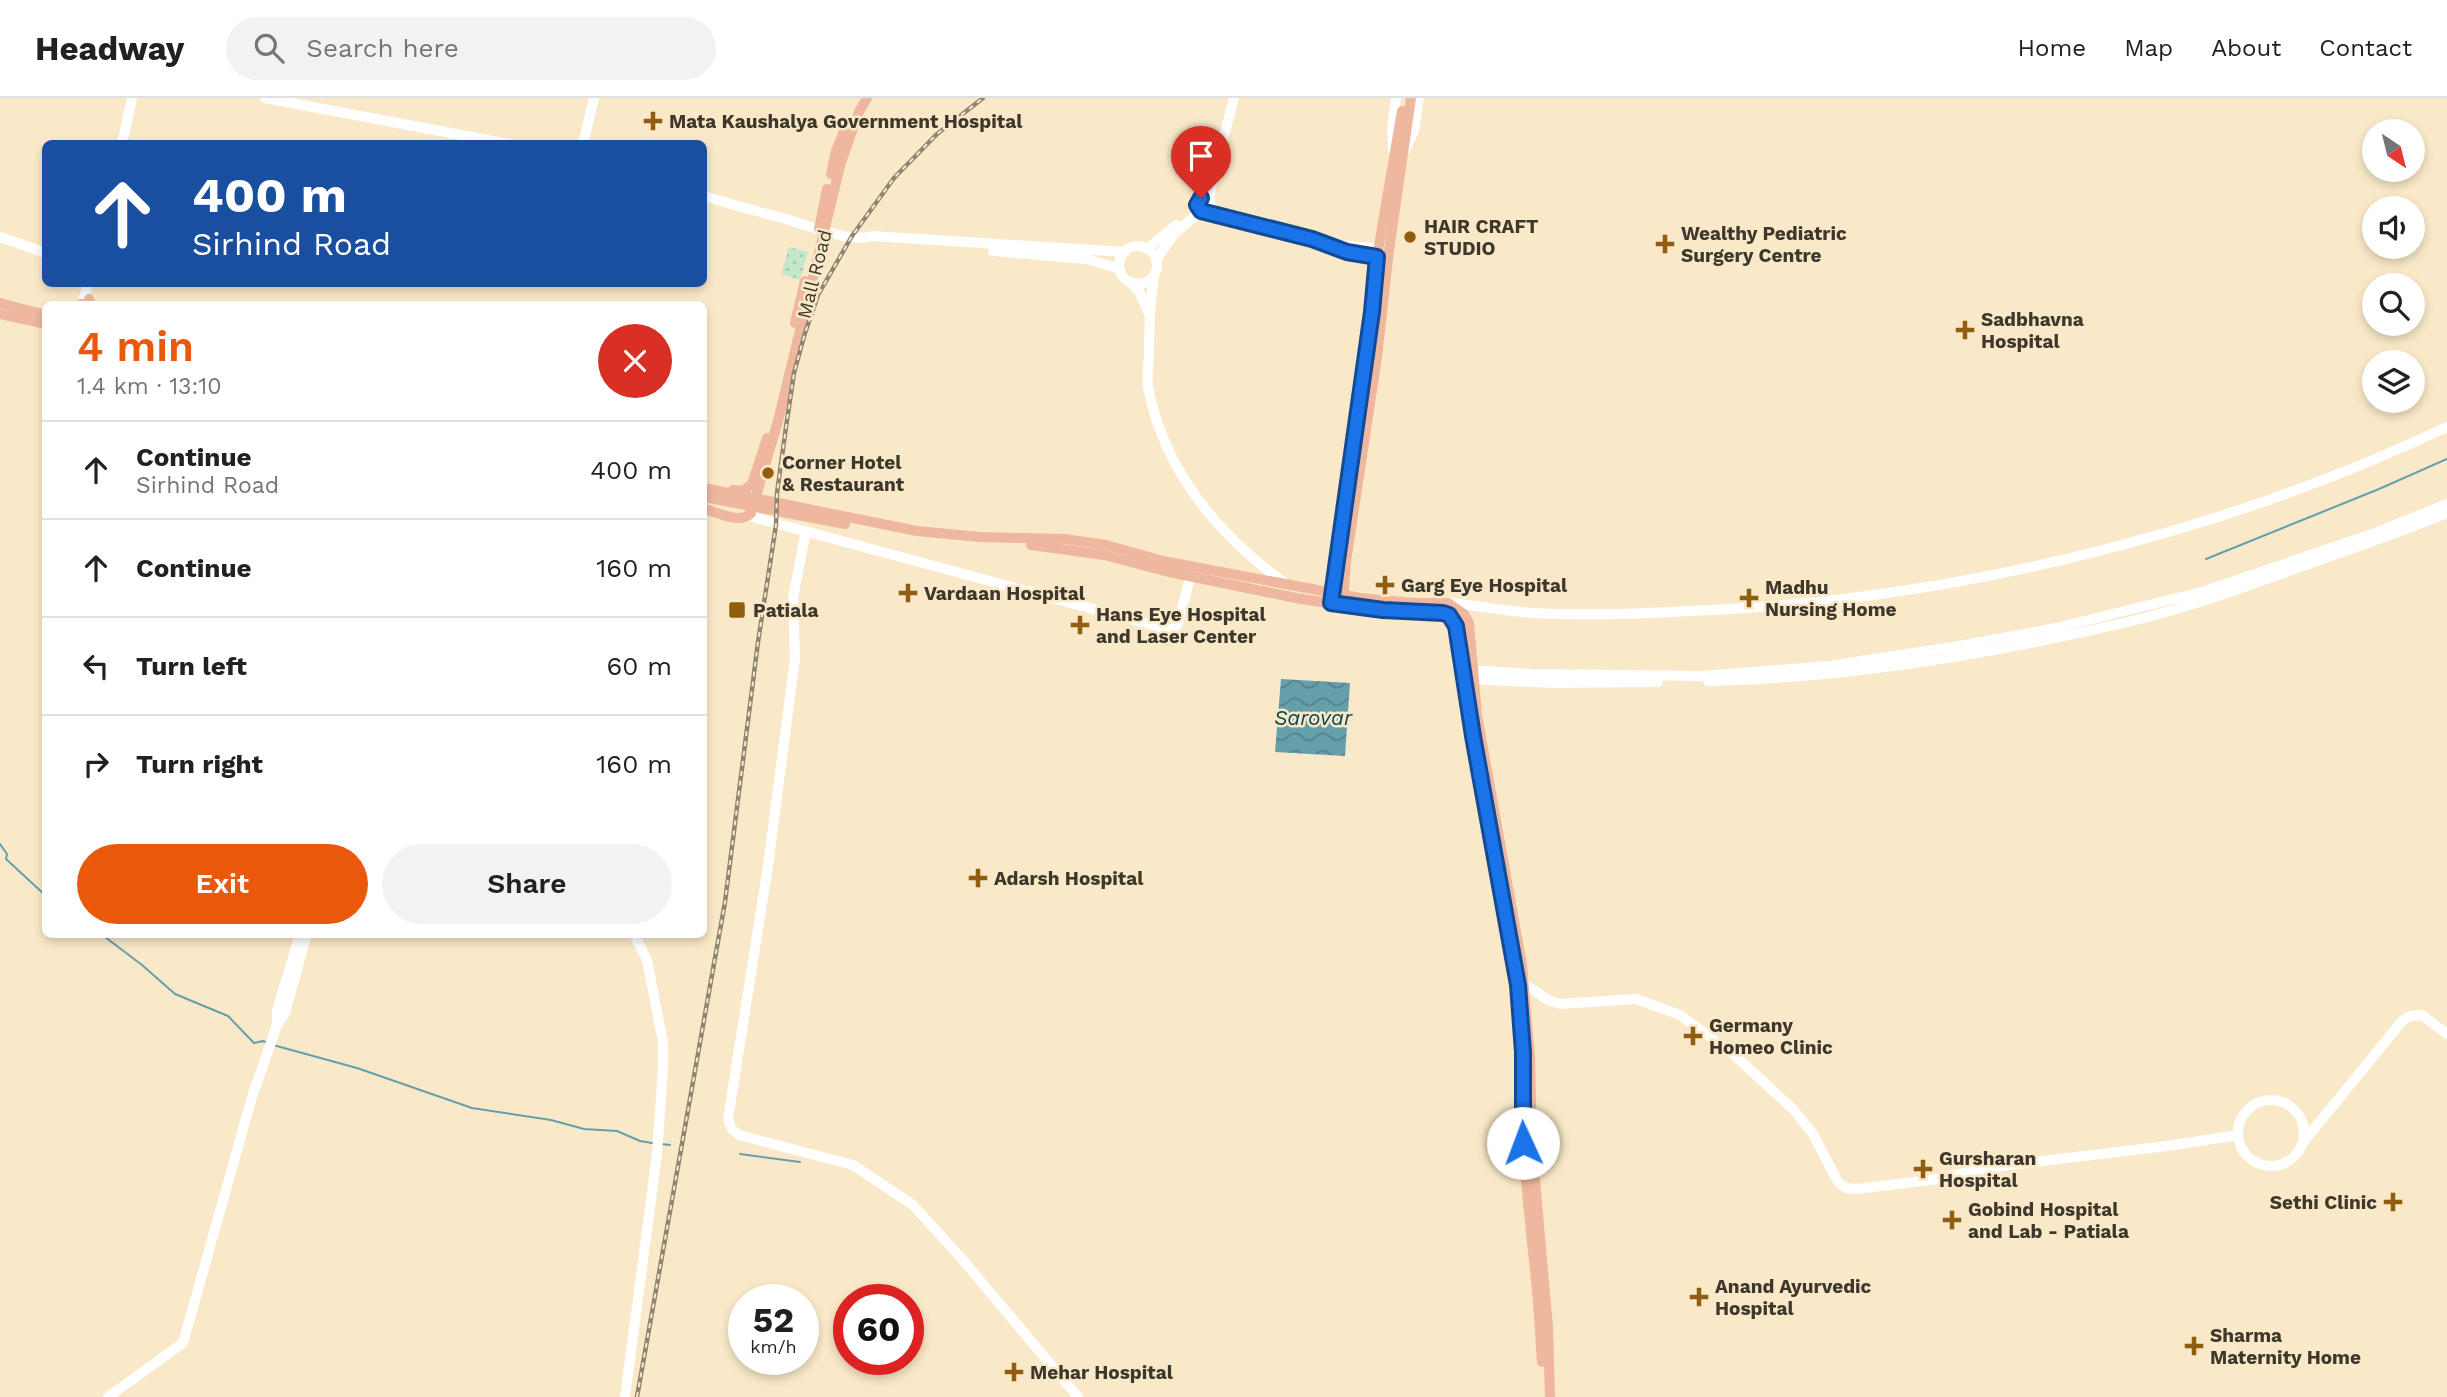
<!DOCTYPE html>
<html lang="en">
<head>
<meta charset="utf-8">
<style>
	body { margin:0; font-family:"Work Sans",sans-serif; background:#f2f2f2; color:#202124; height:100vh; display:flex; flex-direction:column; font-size:26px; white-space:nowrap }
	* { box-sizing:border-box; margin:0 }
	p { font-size:23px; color:#757577 }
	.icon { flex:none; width:38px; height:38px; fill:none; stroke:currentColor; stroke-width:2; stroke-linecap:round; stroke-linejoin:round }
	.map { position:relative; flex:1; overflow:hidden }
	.panel { position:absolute; left:42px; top:203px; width:665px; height:637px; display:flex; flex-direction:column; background:#fff; border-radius:10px; box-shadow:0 4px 10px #0003 }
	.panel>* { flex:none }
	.guide { position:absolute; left:42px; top:42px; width:665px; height:147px; border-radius:10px; box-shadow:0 4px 10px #0003; background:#1a4fa0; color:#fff; overflow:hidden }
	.needle { width:46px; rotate:145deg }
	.fabs { position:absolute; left:2362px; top:21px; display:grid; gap:14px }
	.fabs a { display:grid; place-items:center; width:63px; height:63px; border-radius:50%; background:#fff; box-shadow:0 4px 10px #0003; font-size:35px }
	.speed { position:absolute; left:728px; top:1186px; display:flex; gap:14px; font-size:35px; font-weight:700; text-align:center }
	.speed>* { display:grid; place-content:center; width:91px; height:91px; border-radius:50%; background:#fff; box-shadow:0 4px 10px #0003; line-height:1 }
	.speed small { font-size:18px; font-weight:400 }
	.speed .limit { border:10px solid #d22; background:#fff; color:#111 }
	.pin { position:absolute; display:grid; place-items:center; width:60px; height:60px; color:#fff; margin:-72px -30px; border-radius:50% 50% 50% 0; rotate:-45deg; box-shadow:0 0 7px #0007 }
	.pin .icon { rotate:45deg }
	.me { position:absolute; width:77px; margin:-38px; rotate:358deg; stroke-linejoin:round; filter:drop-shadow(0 0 5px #0008) }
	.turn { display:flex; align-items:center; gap:24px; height:147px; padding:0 35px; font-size:32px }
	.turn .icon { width:91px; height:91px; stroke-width:2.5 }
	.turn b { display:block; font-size:49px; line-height:60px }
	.round { display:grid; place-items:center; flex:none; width:74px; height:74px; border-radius:37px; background:#f2f2f2 }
	.headline { display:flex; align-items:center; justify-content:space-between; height:119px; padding:0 35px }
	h1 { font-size:42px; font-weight:600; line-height:52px; color:#ea580c }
	.cta { display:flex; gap:14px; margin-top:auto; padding:14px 35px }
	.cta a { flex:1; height:80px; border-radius:42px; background:#ea580c; color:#fff; font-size:28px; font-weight:600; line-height:80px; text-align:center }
	.cta a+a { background:#f2f2f2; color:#202124 }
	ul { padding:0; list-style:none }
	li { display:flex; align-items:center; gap:21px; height:98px; padding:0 35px; border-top:2px solid #e0e0e0 }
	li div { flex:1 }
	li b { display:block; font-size:26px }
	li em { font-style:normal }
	header { display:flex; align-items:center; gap:42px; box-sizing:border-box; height:98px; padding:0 35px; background:#fff; border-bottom:2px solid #e0e0e0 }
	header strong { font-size:33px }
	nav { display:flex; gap:38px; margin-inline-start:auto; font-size:24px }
	.search { width:490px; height:63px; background:#f2f2f2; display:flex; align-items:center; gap:18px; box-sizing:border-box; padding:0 24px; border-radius:38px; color:#757577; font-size:26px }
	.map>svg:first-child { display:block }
	.grass { fill:url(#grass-dots) }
	.water { fill:url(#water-waves) }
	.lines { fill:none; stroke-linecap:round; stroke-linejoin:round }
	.stream { stroke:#669fac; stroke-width:2 }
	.secondary { stroke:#fff; stroke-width:10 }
	.primary { stroke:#eeb79e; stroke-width:10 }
	.rail-casing { stroke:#8f846f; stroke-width:4.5 }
	.rail { stroke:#f9e9c8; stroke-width:2; stroke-dasharray:5; stroke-linecap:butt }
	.route-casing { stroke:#114b97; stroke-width:18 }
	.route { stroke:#1a73e8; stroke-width:12 }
	.poi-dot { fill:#915d10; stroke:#f9e9c8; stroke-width:2.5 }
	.labels { text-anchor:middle; stroke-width:5; stroke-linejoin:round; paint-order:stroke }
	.poi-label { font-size:19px; font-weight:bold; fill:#3e372b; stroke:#f9e9c8; text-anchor:start }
	.street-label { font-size:19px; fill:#3e372b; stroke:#f9e9c8 }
	.water-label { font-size:21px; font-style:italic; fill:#0e424d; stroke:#f9e9c8 }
</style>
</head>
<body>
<header>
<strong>Headway</strong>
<div class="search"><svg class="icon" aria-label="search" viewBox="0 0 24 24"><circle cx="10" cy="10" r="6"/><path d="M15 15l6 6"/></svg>Search here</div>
<nav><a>Home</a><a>Map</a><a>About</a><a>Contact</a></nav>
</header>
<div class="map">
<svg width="2447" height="1299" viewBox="0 0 2447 1299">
	<defs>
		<pattern id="grass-dots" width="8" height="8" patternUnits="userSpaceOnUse" patternTransform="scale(1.75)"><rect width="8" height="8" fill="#c4e8cb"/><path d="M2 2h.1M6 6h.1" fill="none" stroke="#a9c8ae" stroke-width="1.8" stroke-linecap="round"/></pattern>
		<pattern id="water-waves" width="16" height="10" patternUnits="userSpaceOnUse" patternTransform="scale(1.75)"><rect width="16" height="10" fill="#669fac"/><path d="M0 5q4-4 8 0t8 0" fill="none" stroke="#55828c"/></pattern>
	</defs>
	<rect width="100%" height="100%" fill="#f9e9c8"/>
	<path class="grass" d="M789 149 808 154 800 182 781 176Z"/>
	<path class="water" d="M1281 581 1350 585 1345 658 1275 654Z"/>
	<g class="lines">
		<g class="stream">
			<path d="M2206 461 2379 391 2447 361"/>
			<path d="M0 746 7 756 6 761 46 798"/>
			<path d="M101 836 142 867 175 896 228 918 254 945 263 943 268 945"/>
			<path d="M273 947 357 970 472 1010 551 1022 584 1031 617 1033 640 1043 652 1045"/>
			<path d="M661 1046 670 1047"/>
			<path d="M740 1056 800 1064"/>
		</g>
		<g class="secondary">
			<path d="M265 0 509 46"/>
			<path d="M122 46 132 0"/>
			<path d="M583 46 594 0"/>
			<path d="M1393 52 1392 29 1396 0"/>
			<path d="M1403 56 1414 33 1419 0"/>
			<path d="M704 98C730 106 756 113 782 120 805 126 851 146 872 138L1125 154"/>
			<path d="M1209 102 1214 75 1234 0"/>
			<path d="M1206 113 1211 106 1208 100 1203 99 1197 105 1201 113 1312 141 1347 154 1385 161"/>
			<path d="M0 139 46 155"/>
			<path d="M1337 147 1385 151"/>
			<circle cx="1138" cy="167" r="19"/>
			<path d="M1147 151 1176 127"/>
			<path d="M993 153 1086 161 1120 171"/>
			<path d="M1156 162 1174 136 1201 113"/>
			<path d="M1154 177C1150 203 1149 230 1149 257 1148 267 1147 279 1148 289 1164 373 1218 437 1286 486"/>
			<path d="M1131 184 1140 195 1148 214"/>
			<path d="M82 206 88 186"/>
			<path d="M749 418 1171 532 1178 526 1192 472"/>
			<path d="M806 433 793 500 795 560 768 768 728 1021 732 1031 739 1037 853 1067 913 1107 962 1161 1078 1299"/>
			<path d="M1448 505C1477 507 1504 513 1532 515 1585 518 1638 516 1691 513 1946 503 2216 438 2447 329"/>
			<path d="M1467 572 1533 576 1701 578 1829 568 1965 547 2056 530 2205 493 2375 435 2447 406"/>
			<path d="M1467 581 1554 585 1658 584"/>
			<path d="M1708 583C1851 580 1993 556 2132 523 2198 507 2264 482 2328 459 2368 445 2408 431 2447 415"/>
			<path d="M1523 885 1548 902 1560 906 1636 901 1680 917 1733 956 1794 1012 1813 1036 1838 1084 1846 1090 1857 1091 1938 1081 1985 1070 2167 1048 2238 1037"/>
			<path d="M277 927V913L300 836"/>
			<circle cx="2271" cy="1035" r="33"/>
			<path d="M2301 1047 2403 922 2411 918 2422 917 2447 936"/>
			<path d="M108 1299 183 1245 252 999 277 927 285 915 307 836"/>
			<path d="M625 1299 657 1056 663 970V944L647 862 634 836"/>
		</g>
		<g class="primary">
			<path d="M831 76 836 53 846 28"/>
			<path d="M819 131 827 91"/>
			<path d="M89 201 91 206"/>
			<path d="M0 205 46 217"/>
			<path d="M81 206H82"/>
			<path d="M0 216 46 226"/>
			<path d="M795 225 805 183"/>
			<path d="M704 390 917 433 980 439 1065 441 1106 447 1163 463 1360 500 1413 505H1448L1464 516 1469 525 1477 617 1522 867 1530 959 1532 1048 1548 1229 1550 1299"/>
			<path d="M733 392 743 393 752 386 767 340"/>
			<path d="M704 399 845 426"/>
			<path d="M704 411C718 414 740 427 751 415L778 323 841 64 859 14 867 0"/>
			<path d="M1031 447 1104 457 1169 474 1296 500 1357 510 1413 515 1434 514 1449 517C1463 534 1459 559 1463 579 1476 652 1489 725 1503 797"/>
			<path d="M1331 502 1372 214 1377 159 1402 13"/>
			<path d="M1343 503 1346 464 1377 259 1389 152 1411 0"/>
			<path d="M1523 994C1521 1057 1530 1120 1536 1183 1539 1210 1540 1237 1542 1264"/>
		</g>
		<g class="rail-casing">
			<path id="rail" d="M637 1299 725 804 758 544 776 427 777 395 786 329 794 275 805 235 818 197 852 138 894 80 937 36 983 0"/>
		</g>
		<use href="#rail" class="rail"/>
	</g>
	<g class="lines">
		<g class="route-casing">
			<path id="route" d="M1201 100 1197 107 1201 113 1312 141 1347 154 1377 159 1372 214 1331 505 1383 512 1443 515 1449 517 1456 528 1473 638 1518 887 1523 954V1045"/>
		</g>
		<use href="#route" class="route"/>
	</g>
	<g class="poi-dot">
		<path d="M649.5 12.5h7v7h7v7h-7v7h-7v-7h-7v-7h7z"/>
		<circle cx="1410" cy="139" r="7"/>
		<path d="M1661.5 135.5h7v7h7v7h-7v7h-7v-7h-7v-7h7z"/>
		<path d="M1961.5 221.5h7v7h7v7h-7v7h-7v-7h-7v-7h7z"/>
		<circle cx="768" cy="375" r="7"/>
		<path d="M1381.5 476.5h7v7h7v7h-7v7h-7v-7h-7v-7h7z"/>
		<path d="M904.5 484.5h7v7h7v7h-7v7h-7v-7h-7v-7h7z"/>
		<path d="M1745.5 489.5h7v7h7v7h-7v7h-7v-7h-7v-7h7z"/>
		<rect x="728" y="503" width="18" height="18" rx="3.5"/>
		<path d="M1076.5 516.5h7v7h7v7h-7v7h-7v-7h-7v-7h7z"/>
		<path d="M974.5 769.5h7v7h7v7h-7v7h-7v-7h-7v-7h7z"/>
		<path d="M1689.5 927.5h7v7h7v7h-7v7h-7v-7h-7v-7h7z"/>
		<path d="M1919.5 1060.5h7v7h7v7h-7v7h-7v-7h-7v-7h7z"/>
		<path d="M2389.5 1093.5h7v7h7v7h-7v7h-7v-7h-7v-7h7z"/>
		<path d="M1948.5 1111.5h7v7h7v7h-7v7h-7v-7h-7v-7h7z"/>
		<path d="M1695.5 1188.5h7v7h7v7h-7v7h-7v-7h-7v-7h7z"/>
		<path d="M2190.5 1237.5h7v7h7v7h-7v7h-7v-7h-7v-7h7z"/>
		<path d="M1010.5 1263.5h7v7h7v7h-7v7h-7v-7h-7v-7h7z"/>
	</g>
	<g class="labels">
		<g class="poi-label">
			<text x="669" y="30">Mata Kaushalya Government Hospital</text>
			<text x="1424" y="135">HAIR CRAFT<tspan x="1424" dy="22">STUDIO</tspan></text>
			<text x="1681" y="142">Wealthy Pediatric<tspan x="1681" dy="22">Surgery Centre</tspan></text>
			<text x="1981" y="228">Sadbhavna<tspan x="1981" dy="22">Hospital</tspan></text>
			<text x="782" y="371">Corner Hotel<tspan x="782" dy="22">&amp; Restaurant</tspan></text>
			<text x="1401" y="494">Garg Eye Hospital</text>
			<text x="1765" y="496">Madhu<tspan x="1765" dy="22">Nursing Home</tspan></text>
			<text x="924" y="502">Vardaan Hospital</text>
			<text x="753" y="519">Patiala</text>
			<text x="1096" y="523">Hans Eye Hospital<tspan x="1096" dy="22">and Laser Center</tspan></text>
			<text x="994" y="787">Adarsh Hospital</text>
			<text x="1709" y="934">Germany<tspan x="1709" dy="22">Homeo Clinic</tspan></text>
			<text x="1939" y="1067">Gursharan<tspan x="1939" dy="22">Hospital</tspan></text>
			<text x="2377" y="1111" text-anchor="end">Sethi Clinic</text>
			<text x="1968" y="1118">Gobind Hospital<tspan x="1968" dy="22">and Lab - Patiala</tspan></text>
			<text x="1715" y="1195">Anand Ayurvedic<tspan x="1715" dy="22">Hospital</tspan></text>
			<text x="2210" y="1244">Sharma<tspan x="2210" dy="22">Maternity Home</tspan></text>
			<text x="1030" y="1281">Mehar Hospital</text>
		</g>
		<g class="street-label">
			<text transform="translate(814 176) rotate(-76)" y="7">Mall Road</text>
		</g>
		<g class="water-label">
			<text x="1313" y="627">Sarovar</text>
		</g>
	</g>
</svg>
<div class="fabs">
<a><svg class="needle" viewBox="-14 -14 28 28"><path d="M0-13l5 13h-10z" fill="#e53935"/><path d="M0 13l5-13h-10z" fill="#757577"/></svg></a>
<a><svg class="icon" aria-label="sound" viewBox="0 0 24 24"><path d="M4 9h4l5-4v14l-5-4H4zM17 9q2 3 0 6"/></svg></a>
<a><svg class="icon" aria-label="search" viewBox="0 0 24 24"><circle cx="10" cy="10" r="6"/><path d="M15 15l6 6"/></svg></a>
<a><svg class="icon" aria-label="layers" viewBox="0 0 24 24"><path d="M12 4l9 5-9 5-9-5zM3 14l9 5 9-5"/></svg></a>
</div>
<div class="speed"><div>52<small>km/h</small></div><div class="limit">60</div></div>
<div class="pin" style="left:1201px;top:100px;background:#d93025"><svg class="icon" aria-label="arrive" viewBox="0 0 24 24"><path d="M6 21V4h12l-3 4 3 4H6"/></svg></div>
<svg class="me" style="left:1523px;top:1045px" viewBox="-20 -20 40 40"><circle r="19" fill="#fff"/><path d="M0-13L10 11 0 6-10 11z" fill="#1a73e8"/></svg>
<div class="guide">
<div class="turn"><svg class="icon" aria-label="ahead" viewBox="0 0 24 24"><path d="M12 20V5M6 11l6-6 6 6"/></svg><div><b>400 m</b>Sirhind Road</div></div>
</div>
<section class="panel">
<div class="headline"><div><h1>4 min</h1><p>1.4 km · 13:10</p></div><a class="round" style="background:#d93025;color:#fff"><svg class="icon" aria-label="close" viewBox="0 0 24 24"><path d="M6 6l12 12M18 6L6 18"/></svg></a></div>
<ul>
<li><svg class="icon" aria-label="ahead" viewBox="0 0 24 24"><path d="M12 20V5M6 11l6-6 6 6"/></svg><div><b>Continue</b><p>Sirhind Road</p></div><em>400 m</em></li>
<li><svg class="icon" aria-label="ahead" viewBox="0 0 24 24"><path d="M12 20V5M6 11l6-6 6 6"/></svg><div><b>Continue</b></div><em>160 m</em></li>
<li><svg class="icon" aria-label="left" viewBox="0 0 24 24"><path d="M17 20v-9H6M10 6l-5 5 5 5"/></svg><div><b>Turn left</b></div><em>60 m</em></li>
<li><svg class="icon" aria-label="right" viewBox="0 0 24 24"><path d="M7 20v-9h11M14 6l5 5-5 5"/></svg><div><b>Turn right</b></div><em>160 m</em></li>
</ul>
<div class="cta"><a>Exit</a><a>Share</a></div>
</section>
</div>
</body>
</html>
